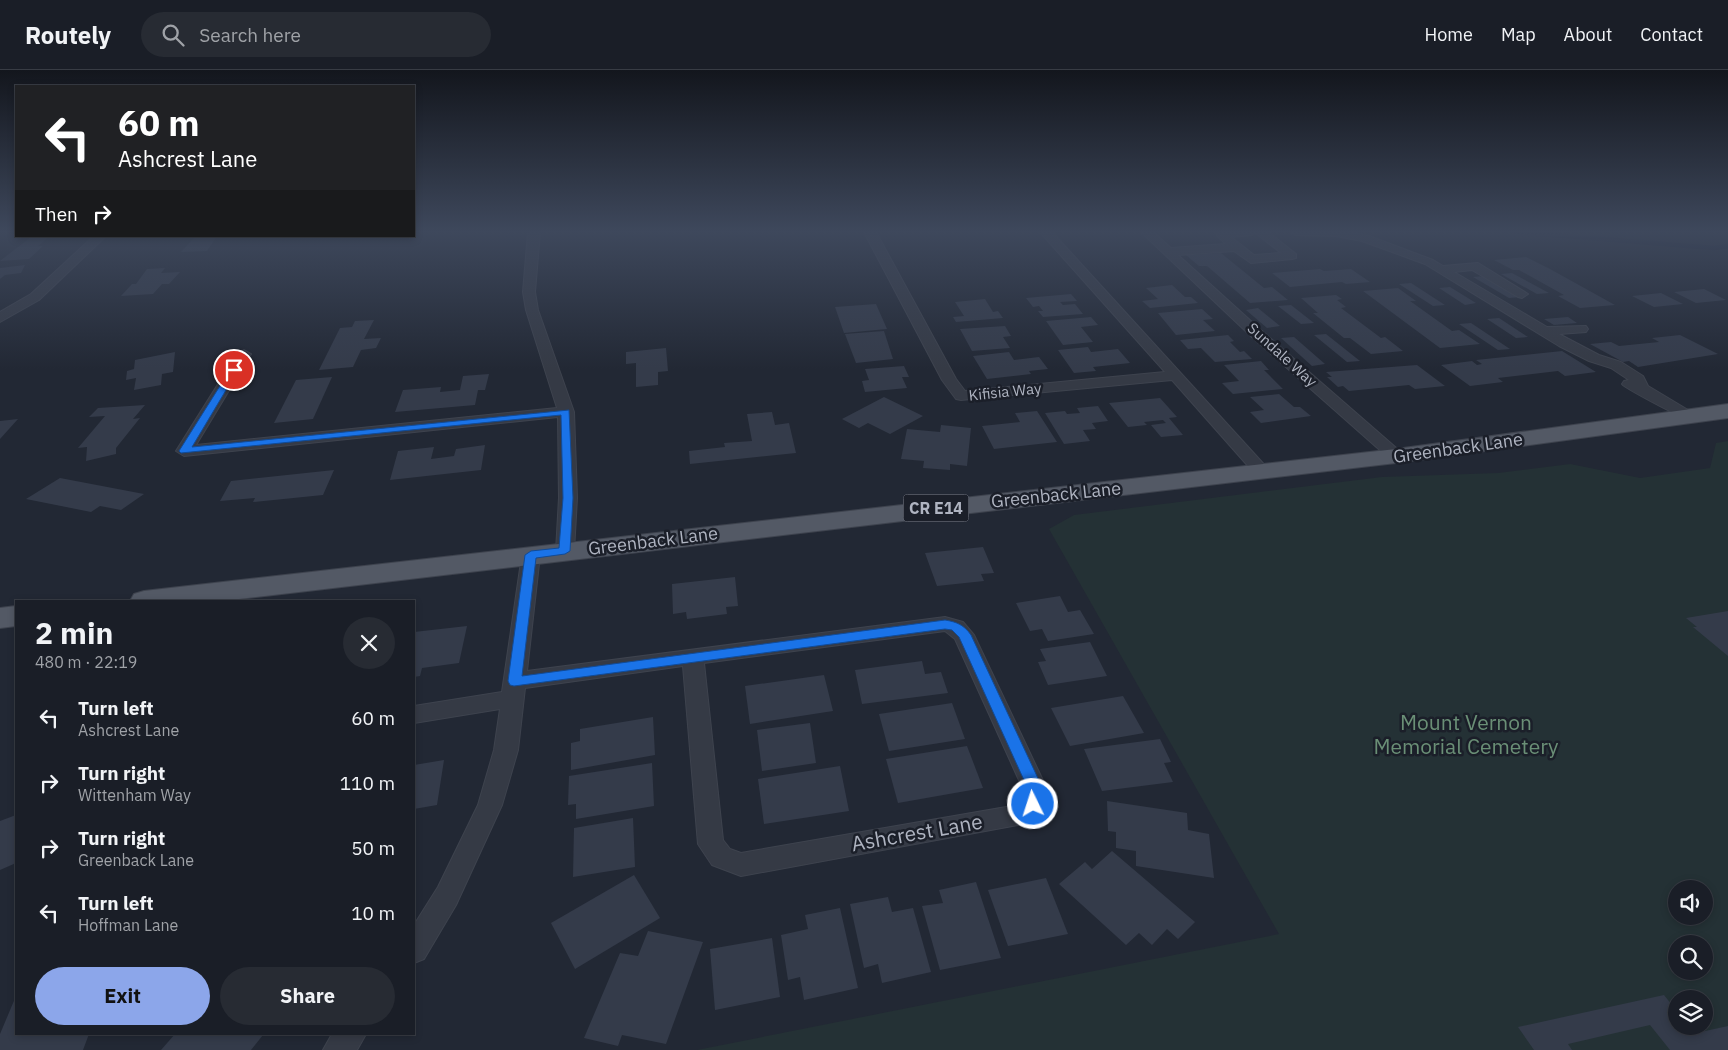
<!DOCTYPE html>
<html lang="en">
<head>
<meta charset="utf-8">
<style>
	body { margin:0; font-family:"IBM Plex Sans",sans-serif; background:#272b33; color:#f1f3f6; height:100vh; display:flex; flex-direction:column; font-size:19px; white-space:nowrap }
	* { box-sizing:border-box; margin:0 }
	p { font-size:16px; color:#9fa2a7 }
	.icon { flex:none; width:28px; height:28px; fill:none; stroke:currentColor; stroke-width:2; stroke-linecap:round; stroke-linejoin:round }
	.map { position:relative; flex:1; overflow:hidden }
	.side { position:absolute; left:15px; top:530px; width:400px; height:435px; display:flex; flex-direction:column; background:#1a1e27; border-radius:0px; box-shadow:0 2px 8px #0003,0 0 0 1px #383c44 }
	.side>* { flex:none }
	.hud { position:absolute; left:15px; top:15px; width:400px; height:152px; border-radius:0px; box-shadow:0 2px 8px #0003,0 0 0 1px #383c44; background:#202124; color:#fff; overflow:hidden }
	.tools { position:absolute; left:1668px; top:810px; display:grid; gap:10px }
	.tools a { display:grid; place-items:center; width:45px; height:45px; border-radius:50%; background:#1a1e27; box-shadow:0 2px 8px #0003,0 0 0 1px #383c44; font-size:25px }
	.pin { position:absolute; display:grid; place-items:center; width:42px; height:42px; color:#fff; margin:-21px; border:2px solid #fff; border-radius:50%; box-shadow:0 1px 5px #0007 }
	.me { position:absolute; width:55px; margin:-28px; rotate:356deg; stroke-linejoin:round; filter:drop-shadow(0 0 4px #0008) }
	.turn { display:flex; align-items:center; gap:18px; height:105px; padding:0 20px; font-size:22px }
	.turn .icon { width:65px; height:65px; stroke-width:2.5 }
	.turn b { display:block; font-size:35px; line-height:42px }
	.then { display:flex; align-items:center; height:48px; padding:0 20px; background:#0003; gap:10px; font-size:19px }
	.round { display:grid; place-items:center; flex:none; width:52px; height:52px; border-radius:26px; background:#272b33 }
	.summary { display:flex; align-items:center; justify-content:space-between; height:85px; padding:0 20px }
	h1 { font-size:30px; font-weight:800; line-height:38px }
	.primary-button { display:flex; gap:10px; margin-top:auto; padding:10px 20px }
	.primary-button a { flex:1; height:58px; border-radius:30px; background:#8ca6ea; color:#111; font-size:20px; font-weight:800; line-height:58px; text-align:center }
	.primary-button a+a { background:#272b33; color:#f1f3f6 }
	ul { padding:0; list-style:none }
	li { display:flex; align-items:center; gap:15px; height:65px; padding:0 20px }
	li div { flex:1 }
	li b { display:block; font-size:19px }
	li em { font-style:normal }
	header { display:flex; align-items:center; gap:30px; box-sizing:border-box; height:70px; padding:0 25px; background:#1a1e27; border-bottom:1px solid #383c44 }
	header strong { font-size:24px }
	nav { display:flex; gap:28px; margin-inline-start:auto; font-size:18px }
	.search { width:350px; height:45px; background:#272b33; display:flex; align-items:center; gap:12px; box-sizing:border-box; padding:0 18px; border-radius:28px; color:#9fa2a7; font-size:19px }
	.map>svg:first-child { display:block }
	.green { fill:#243135; fill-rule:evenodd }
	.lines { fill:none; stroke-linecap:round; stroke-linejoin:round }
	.stream { stroke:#171e30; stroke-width:4.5 }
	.building { fill:#343b4a }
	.minor-casing { stroke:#3e434e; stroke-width:2 }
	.primary-casing { stroke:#3e434e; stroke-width:2 }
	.minor { fill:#353a45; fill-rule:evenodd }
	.primary { fill:#535965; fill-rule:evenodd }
	.route { fill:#1a73e8; stroke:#114b97 }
	.labels { text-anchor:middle; stroke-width:5; stroke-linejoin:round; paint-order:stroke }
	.far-street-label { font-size:15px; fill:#afb4c1; stroke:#1b1f29 }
	.shield { fill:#1b1f29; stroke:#838793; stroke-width:1 }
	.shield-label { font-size:16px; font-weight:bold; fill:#afb4c1 }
	.street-label { font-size:18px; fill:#afb4c1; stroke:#1b1f29 }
	.near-park-label { font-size:21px; fill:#6a8f76; stroke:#1b1f29 }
	.near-street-label { font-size:21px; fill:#afb4c1; stroke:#1b1f29 }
</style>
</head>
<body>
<header>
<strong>Routely</strong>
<div class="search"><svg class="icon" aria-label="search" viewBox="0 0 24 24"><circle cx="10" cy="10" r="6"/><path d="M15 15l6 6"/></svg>Search here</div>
<nav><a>Home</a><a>Map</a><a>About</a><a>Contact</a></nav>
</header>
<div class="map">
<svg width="1728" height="980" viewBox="0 0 1728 980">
	<rect width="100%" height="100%" fill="#222834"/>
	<path class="green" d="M1728 371V980H697L1279 864 1049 459 1074 445 1382 407 1498 403 1570 394 1640 408 1710 398 1716 373ZM1676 819H1704V846H1676ZM1676 874H1704V901H1676ZM1676 929H1704V956H1676Z"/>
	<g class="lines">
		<path class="stream" d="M1516 162 1714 178 1728 176"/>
	</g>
	<g class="building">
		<path d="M42 166H50L38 176H43L29 189 0 191 31 167Z"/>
		<path d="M196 166H217L207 181 181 182Z"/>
		<path d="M1221 183 1264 218 1272 217 1288 230 1250 233 1207 196H1199L1186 185Z"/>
		<path d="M1526 187 1550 199 1615 235 1580 238 1558 226 1564 225 1519 200H1513L1494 190Z"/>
		<path d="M25 195 21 203 5 205 0 209V198Z"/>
		<path d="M165 198 161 203 180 202 169 214H162L153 224 121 226 132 214H136L147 199Z"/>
		<path d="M1320 199 1324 201 1351 199 1370 212 1346 214 1342 212 1290 217 1272 203Z"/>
		<path d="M1512 203 1549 223 1537 224 1501 204Z"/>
		<path d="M1484 206 1521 227 1509 228 1473 207Z"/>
		<path d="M1411 213 1445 235 1433 236 1399 214Z"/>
		<path d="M1172 215 1185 227H1191L1198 233 1150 238 1142 231 1158 229 1146 218Z"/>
		<path d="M1450 217 1476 233 1465 235 1439 218Z"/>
		<path d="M1398 218 1416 231H1410L1452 261 1459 260 1480 274 1440 278 1363 221Z"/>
		<path d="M1704 219 1726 230 1696 233 1674 222Z"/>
		<path d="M1661 223 1683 234 1654 237 1632 226Z"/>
		<path d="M1071 224 1077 231 1060 232 1063 235 1075 234 1083 244 1043 247 1038 241H1043L1039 236 1033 237 1026 228Z"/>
		<path d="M1336 225 1342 229 1337 230 1346 237 1341 238 1381 268 1385 267 1403 281 1371 284 1350 268H1344L1313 243H1318L1301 228Z"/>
		<path d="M985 229 993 242 998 241 1003 248 956 252 953 247 964 246 955 232Z"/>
		<path d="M876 234 887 259 844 263 835 237Z"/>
		<path d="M1291 235 1314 253 1301 254 1278 236Z"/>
		<path d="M1258 238 1280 256 1267 258 1246 240Z"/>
		<path d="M1202 239 1213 249 1203 250 1215 261 1176 265 1158 243Z"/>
		<path d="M1091 247 1098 255 1081 257 1093 272 1063 275 1046 251Z"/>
		<path d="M1568 247 1577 253 1554 255 1544 249Z"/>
		<path d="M1499 248 1528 267 1516 268 1487 249Z"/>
		<path d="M374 250 364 269 381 268 376 278 361 280 353 297 319 300 340 258 352 257 355 251Z"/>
		<path d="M1471 253 1510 279 1498 280 1459 254Z"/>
		<path d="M1005 256 1011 266 1003 267 1010 278 972 281 960 259Z"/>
		<path d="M884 261 893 289 856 293 845 264Z"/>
		<path d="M1326 264 1360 291 1347 292 1314 265Z"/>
		<path d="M1228 265 1234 271 1230 272 1240 282 1244 281 1252 289 1215 292 1201 278 1188 279 1180 270Z"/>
		<path d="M1680 265 1718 284 1638 297 1629 291 1623 292 1590 274 1611 272 1619 276 1659 272 1652 268Z"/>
		<path d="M1294 267 1325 294 1312 296 1281 268Z"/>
		<path d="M1088 277 1091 282 1118 279 1130 293 1093 297 1096 301 1074 303 1058 280Z"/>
		<path d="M666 278 668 301 658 302V315L636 317V293L626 294V282Z"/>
		<path d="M1562 281 1596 302 1565 306 1558 301 1498 308 1503 312 1470 316 1441 295 1472 291 1477 295 1482 294 1476 290Z"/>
		<path d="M175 282 173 302 162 304 161 315 134 320 136 308 126 310 127 301 134 299 135 290Z"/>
		<path d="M1009 282 1014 290 1039 287 1048 299 1029 301 1031 304 987 309 973 286Z"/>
		<path d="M1261 291 1269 300H1264L1283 319 1233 324 1222 313 1239 311 1224 295Z"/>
		<path d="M1417 295 1445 316 1415 319 1409 315 1349 321 1343 316 1338 317 1327 307H1332L1326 302Z"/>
		<path d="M904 296 909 307H902L907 318 865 322 862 311 869 310 865 299Z"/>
		<path d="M489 304 485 320H478L475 335 395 342 403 320 441 317 440 322 460 320 463 306Z"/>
		<path d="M332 307 313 349 274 353 296 310Z"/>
		<path d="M1279 324 1294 337H1300L1311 346 1261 353 1250 342 1264 340 1250 327Z"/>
		<path d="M884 327 923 346 890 364 868 353 859 358 842 349Z"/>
		<path d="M1160 328 1177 347 1169 348 1183 365 1161 367 1151 355 1166 353 1163 350 1144 352 1147 355 1128 357 1109 333Z"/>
		<path d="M145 335 133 349 140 348 116 378V384L86 391 87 377 78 378 105 346 89 347 98 338Z"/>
		<path d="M1098 336 1108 351 1092 353 1096 359 1083 360 1090 371 1064 374 1045 343 1065 341 1067 344 1080 343 1077 338Z"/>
		<path d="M1037 341 1057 372 994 379 982 356 1020 352 1015 343Z"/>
		<path d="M772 342 775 355 789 353 796 383 690 394 689 381 725 377 724 373 752 371 747 344Z"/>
		<path d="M18 349 0 369V351Z"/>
		<path d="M941 355 971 358 967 396 950 394V400L923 398 924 391 901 389 907 359 940 362Z"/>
		<path d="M485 375 481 400 390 410 398 381 434 377 431 389 454 386 456 379Z"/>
		<path d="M334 400 323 425 253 432 255 428 220 431 231 411Z"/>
		<path d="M60 408 144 424 121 440 100 436 91 442 26 429Z"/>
		<path d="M983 477 994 503 981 504 984 511 937 516 925 483Z"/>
		<path d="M735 507 738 536 726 537 727 544 687 549 686 542 673 544 672 514Z"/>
		<path d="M1060 526 1068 542 1080 540 1094 564 1048 571 1042 559 1030 561 1016 533Z"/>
		<path d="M1728 541V586L1693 557H1697L1686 548Z"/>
		<path d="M467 556 459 593 422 598 420 606 414 607V562Z"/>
		<path d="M1090 572 1107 606 1048 615 1038 592 1046 591 1040 579Z"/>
		<path d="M922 591 925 604 941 602 948 623 862 634 855 600Z"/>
		<path d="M824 605 833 641 750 654 745 616Z"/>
		<path d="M1123 626 1144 663 1070 676 1051 638Z"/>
		<path d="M952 633 965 669 889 681 879 644Z"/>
		<path d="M653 647 655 685 571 700V673L580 671V659Z"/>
		<path d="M810 653 816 693 762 701 757 660Z"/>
		<path d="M1160 669 1171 692 1164 693 1173 712 1102 721 1084 679Z"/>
		<path d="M967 676 983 718 898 733 886 689Z"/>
		<path d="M444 690 437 735 414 739V695Z"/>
		<path d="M652 693 654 736 576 749V734L568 735 569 706Z"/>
		<path d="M840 696 849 741 764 754 758 709Z"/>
		<path d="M1107 731 1187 743 1188 760 1209 764 1214 808 1136 796V781L1116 778V762L1108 761Z"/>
		<path d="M16 745V793L0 800V751Z"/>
		<path d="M633 748 635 797 573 807 574 758Z"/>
		<path d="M1112 781 1195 852 1178 869 1167 859 1152 875 1139 863 1126 875 1059 814 1085 792 1092 799Z"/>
		<path d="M634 805 660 848 575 899 551 853Z"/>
		<path d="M1046 808 1068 864 1008 876 988 820Z"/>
		<path d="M976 812 1001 888 940 900 922 836 943 833 939 820Z"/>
		<path d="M888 827 892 842 913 838 931 902 882 913 878 894 864 898 850 834Z"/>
		<path d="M840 838 858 918 804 930 800 907 788 910 781 865 808 859 805 845Z"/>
		<path d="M648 861 703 872 666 974 622 965 618 976 584 968 620 883 638 886Z"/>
		<path d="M772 868 780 927 715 940 710 879Z"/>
		<path d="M1664 925 1676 940V956H1690L1696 963 1728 956V980H1670L1650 955 1568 974 1572 980H1534L1518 957Z"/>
		<path d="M16 926V964H89L83 980H0V964Z"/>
		<path d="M175 964H260L263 965 251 980H161Z"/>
	</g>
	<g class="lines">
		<g class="minor-casing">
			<g id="minor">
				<path d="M528 162H540L535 222 538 240 574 342 577 428 574 481 572 485H558L556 481 559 428 558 347 184 386 176 381 237 284 244 280 251 284 196 375 557 338 526 240 523 222Z"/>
				<path d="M864 162H876L956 309 965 321 1165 302 1040 162H1052L1270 401 1268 405H1256L1172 310 961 330 956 329 942 310Z"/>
				<path d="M1141 162H1153L1171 178 1226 174 1217 166V162H1268L1296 184V188L1292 189 1251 193 1234 181 1178 185 1263 262 1402 383 1404 386 1402 389H1390L1253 268ZM1256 163 1257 164 1281 183 1254 185 1231 167 1251 165Z"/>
				<path d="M1290 162H1348L1369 166 1433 190 1443 196 1478 193 1528 224 1522 228 1518 227 1472 200 1454 202 1547 257 1586 256 1588 259 1586 262 1559 264 1599 285 1621 292 1643 306 1648 316 1698 346 1690 351 1685 349C1676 344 1624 318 1622 314L1624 311 1629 310 1611 298 1589 291 1559 276 1425 194 1362 171 1336 166 1296 165Z"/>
				<path d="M94 166H106L39 230 0 252V242L31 224Z"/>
				<path d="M531 479 538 481 540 485 527 601 945 547 963 552 974 565 1047 719C1045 739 1037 749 1018 755L741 806 712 795 698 774 683 596 525 618 518 680 502 735 456 835 424 889 414 893V855L438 817 478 735 494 680 500 639 414 653V636L502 622 522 485 524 481ZM945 561 955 569 1023 719 1022 729 1012 736 741 783 730 779 723 770 704 593Z"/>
				<path d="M332 964H366L357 980H323Z"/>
			</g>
		</g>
		<g class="primary-casing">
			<g id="primary">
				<path d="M1728 334V348L1396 393 222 531H130L134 524 144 521 1396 379Z"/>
				<path d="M16 536V556L0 558V538Z"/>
			</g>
		</g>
		<use href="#minor" class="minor"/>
		<use href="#primary" class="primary"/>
	</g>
	<linearGradient id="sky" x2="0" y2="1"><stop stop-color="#13161d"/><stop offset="0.54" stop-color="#3e485c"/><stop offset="1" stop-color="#3e485c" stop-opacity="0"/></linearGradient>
	<rect width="1728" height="299" fill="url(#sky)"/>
	<path class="route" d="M234 297 238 300 192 377 569 340 573 428 570 481 565 484 536 488 522 606 945 550C957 552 964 555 971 565L1043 719 1038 739 1033 740 1028 739 1026 734 1028 719 959 567 952 560 945 559 514 616 510 615 508 611 525 485 531 481 559 478 563 428 561 345 181 383 179 381 230 300Z"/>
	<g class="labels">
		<g class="far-street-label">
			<text transform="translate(1282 285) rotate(42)" y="5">Sundale Way</text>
			<text transform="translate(1005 322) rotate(-6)" y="5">Kifisia Way</text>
		</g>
		<rect class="shield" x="903.5" y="424.5" width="65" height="27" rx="4"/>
		<g class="shield-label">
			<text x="936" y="444">CR E14</text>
		</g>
		<g class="street-label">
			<text transform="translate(1458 378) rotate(-8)" y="6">Greenback Lane</text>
			<text transform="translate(1056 425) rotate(-6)" y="6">Greenback Lane</text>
			<text transform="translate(653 471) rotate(-7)" y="6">Greenback Lane</text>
		</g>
		<g class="near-park-label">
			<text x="1466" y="660">Mount Vernon<tspan x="1466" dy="24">Memorial Cemetery</tspan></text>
		</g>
		<g class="near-street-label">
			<text transform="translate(917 763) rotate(-10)" y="7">Ashcrest Lane</text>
		</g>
	</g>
</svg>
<div class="tools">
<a><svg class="icon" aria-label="sound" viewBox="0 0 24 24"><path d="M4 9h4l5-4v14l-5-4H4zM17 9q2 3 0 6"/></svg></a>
<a><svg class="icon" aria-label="search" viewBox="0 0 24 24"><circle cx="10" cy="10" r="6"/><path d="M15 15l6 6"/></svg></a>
<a><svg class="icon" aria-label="layers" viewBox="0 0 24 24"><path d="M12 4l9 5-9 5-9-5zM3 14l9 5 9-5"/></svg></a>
</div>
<div class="pin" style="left:234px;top:300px;background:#d93025"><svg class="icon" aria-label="arrive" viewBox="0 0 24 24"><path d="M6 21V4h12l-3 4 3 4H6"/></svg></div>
<svg class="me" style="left:1033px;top:734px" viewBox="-20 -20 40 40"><circle r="17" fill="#1a73e8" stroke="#fff" stroke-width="3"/><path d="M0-11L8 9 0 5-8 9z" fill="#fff"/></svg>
<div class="hud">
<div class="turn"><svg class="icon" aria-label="left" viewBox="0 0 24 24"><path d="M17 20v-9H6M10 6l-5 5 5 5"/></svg><div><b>60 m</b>Ashcrest Lane</div></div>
<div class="then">Then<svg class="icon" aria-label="right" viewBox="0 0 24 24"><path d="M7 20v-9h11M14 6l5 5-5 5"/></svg></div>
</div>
<section class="side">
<div class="summary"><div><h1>2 min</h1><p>480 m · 22:19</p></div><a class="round"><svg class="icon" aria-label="close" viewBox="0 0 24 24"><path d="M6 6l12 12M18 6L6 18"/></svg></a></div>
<ul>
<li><svg class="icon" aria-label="left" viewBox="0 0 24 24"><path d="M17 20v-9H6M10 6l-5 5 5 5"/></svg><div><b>Turn left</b><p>Ashcrest Lane</p></div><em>60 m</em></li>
<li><svg class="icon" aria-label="right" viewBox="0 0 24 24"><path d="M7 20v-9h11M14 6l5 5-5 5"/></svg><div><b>Turn right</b><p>Wittenham Way</p></div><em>110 m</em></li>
<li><svg class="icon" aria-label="right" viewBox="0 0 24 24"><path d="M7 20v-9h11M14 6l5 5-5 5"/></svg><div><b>Turn right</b><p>Greenback Lane</p></div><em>50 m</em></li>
<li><svg class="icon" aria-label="left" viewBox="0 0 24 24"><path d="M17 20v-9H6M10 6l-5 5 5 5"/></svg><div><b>Turn left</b><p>Hoffman Lane</p></div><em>10 m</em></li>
</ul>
<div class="primary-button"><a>Exit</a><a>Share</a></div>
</section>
</div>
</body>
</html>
